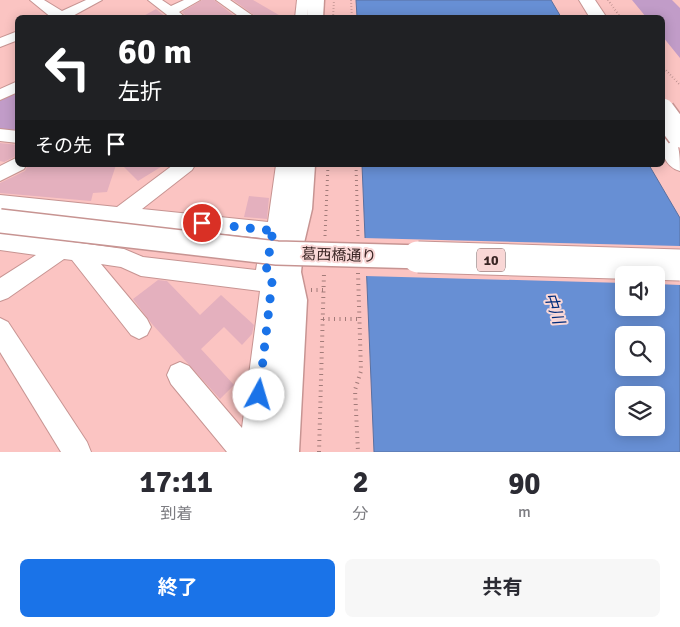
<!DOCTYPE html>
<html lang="ja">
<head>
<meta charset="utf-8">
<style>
	body { margin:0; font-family:Signika,"Noto Sans JP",sans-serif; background:#f7f7f7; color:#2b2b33; height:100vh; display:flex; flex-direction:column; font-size:19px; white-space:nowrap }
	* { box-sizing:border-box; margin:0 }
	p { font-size:16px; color:#7c7c81 }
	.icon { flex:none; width:28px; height:28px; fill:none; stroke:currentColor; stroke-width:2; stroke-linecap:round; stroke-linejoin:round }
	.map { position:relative; height:452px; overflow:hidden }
	.panel { display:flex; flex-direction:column; background:#fff; flex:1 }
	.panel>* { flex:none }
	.top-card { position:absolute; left:15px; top:15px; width:650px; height:152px; border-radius:8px; box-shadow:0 2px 12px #0003; background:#202124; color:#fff; overflow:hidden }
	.controls { position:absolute; left:615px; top:266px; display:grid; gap:10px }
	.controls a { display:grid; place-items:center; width:50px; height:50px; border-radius:8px; background:#fff; box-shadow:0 2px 12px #0003; font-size:25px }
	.pin { position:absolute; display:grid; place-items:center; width:42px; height:42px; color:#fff; margin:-21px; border:2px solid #fff; border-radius:50%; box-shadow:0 1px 5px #0007 }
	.me { position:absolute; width:55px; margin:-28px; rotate:6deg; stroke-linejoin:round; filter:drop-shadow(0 0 4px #0008) }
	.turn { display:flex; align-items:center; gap:18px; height:105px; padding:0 20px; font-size:22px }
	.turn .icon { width:65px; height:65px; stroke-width:2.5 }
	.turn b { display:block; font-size:35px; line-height:42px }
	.then { display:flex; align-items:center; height:48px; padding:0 20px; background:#0003; gap:10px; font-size:19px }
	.eta { display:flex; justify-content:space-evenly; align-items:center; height:85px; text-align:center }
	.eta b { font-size:30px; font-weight:700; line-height:35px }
	.primary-button { display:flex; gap:10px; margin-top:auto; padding:10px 20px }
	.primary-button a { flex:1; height:58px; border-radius:8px; background:#1a73e8; color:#fff; font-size:20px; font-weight:700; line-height:58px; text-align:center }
	.primary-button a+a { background:#f7f7f7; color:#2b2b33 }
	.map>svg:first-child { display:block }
	.green { fill:#c19cc8 }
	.water { fill:#678fd4; stroke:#5a70a0; fill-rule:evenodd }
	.pier { fill:#fbc4c2 }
	.building { fill:#e4b0be }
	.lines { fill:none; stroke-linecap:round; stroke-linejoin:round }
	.minor-casing { stroke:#c79492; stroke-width:2 }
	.major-casing { stroke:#c79492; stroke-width:3 }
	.highway-casing { stroke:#c79492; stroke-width:2 }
	.path-far2 { stroke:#a27b79; stroke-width:2; stroke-dasharray:0.5 2.5; stroke-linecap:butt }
	.path-far1 { stroke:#a27b79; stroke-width:3; stroke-dasharray:1 4; stroke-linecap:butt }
	.path { stroke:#a27b79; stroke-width:4; stroke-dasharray:1 4.5; stroke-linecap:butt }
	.minor { fill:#fff; fill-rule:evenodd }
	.major { fill:#fff; fill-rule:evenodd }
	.highway { fill:#fff; fill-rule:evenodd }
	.major-bridge-far1-casing { stroke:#c79492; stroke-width:26; stroke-linecap:butt }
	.major-bridge-casing { stroke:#c79492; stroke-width:33; stroke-linecap:butt }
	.highway-bridge-casing { stroke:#c79492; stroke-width:28; stroke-linecap:butt }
	.major-bridge-far1 { stroke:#fff; stroke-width:23 }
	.major-bridge { stroke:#fff; stroke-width:31 }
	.highway-bridge { stroke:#fff; stroke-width:25 }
	.route { stroke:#1a73e8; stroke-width:9; stroke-dasharray:0 16.2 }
	.labels { text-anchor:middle; stroke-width:4; stroke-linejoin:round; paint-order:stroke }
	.shield { fill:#f9d7d6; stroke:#735b5a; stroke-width:1 }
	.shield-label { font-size:14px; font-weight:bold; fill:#3a2625 }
	.street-label { font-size:15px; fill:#3a2625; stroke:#f9d7d6 }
	.water-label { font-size:16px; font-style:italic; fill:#002c7b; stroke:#f9d7d6 }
</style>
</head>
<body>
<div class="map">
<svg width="680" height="452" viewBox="0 0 680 452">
	<rect width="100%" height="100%" fill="#fbc4c2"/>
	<g class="green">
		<path d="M632 0H672L680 8V58L663 37 662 18 646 17Z"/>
		<path d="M17 88V131L0 129V97Z"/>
	</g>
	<g class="water">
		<path d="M356 0H551L561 17H357Z"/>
		<path d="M362 165H649L680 218V452H374ZM624 275H656V308H624ZM624 335H656V368H624ZM624 395H656V428H624Z"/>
	</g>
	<path class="pier" d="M363 238 680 246V285L656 284V275H624V283L365 276Z"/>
	<g class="building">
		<path d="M202 0H214L237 18H188L182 12Z"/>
		<path d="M233 0H253L284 18H258Z"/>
		<path d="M156 9 167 18H140Z"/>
		<path d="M0 143 18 145V155L4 162 0 161Z"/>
		<path d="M28 165H116L107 192 93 193 91 201 0 193V183L25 171Z"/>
		<path d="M122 165H164L138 181Z"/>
		<path d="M249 196 269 198 267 219 244 217Z"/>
		<path d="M158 280 167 281 200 315 221 295 254 325 252 334 242 345 224 327 201 349 234 385 220 399 152 324 133 299Z"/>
	</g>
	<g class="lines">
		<g class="minor-casing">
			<g id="minor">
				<path d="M30 0H44L62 11 86 0H102L69 18H52Z"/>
				<path d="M148 0H162L171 6 184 0H200L179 12 186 18H171Z"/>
				<path d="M216 0H230L256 18H241Z"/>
				<path d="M297 0H309L307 18H295Z"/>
				<path d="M18 31V40L0 47V38Z"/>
				<path d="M18 81V92L0 100V89Z"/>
				<path d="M0 129 18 131V143L0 141Z"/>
				<path d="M18 157V165H26L24 169 0 181V166Z"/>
				<path d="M173 165H195L192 170 142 209 268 222 276 165H294C293 182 292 199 290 215 286 241 271 256 283 282L267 452H227L171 384 167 375 171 366 180 362 189 366 242 428 260 291 141 276 121 267 101 264 147 319 151 327 147 335 139 339 131 335 72 260 64 259 8 298 0 301V278L36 255 0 250V232L124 249 143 257 256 270 261 238 0 211V195L117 207Z"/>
				<path d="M0 318 8 322 87 442 91 452H61L0 352Z"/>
			</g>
		</g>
		<g class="major-casing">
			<g id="major">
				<path d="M308 0H324L323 18H307Z"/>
				<path d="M293 165H315L312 209 304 243 301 272 307 300 299 452H265L279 300 273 272 278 243 288 209Z"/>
			</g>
		</g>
		<g class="highway-casing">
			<g id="highway">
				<path d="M579 0H595L607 18H590Z"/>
				<path d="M662 128C680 134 680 154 680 171 660 165 662 146 662 128Z"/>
			</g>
		</g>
		<g class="path-far2">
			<path d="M351 0 352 18"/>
			<path d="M608 0 621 18"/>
			<path d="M333 18 334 0"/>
			<path d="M662 66 680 85"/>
		</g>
		<g class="path-far1">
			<path d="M356 165 358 237"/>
			<path d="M325 236 328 165"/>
		</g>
		<g class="path">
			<path d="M358 273 361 371 355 390 358 452"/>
			<path d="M311 290H323"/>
			<path d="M323 319H359"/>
			<path d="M319 452 324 273"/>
		</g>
		<use href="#minor" class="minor"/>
		<use href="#major" class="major"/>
		<use href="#highway" class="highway"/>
		<g class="major-bridge-far1-casing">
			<path id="major-bridge-far1" d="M0 221 277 253 460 258"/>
		</g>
		<g class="major-bridge-casing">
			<path id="major-bridge" d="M418 257 680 265"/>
		</g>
		<g class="highway-bridge-casing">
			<path id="highway-bridge" d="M662 111 680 135"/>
		</g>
		<use href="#major-bridge-far1" class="major-bridge-far1"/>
		<use href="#major-bridge" class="major-bridge"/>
		<use href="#highway-bridge" class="highway-bridge"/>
	</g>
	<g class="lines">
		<path class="route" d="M202 223 276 231 272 236 266 272 272 282 259 395"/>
	</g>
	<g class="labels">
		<rect class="shield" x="477" y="248.5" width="28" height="23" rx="4"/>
		<g class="shield-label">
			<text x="491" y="265">10</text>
		</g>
		<g class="street-label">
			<text transform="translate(339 255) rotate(2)" y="5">葛西橋通り</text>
		</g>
		<g class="water-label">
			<text transform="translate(555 308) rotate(72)" y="6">中川</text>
		</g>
	</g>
</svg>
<div class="controls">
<a><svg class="icon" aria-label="sound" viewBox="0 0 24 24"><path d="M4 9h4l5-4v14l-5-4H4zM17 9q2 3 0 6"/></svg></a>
<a><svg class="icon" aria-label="search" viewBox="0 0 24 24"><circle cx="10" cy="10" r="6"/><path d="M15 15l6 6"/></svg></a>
<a><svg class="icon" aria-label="layers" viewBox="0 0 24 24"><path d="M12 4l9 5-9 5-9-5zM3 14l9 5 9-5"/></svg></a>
</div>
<div class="pin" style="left:202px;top:223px;background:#d93025"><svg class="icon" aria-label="arrive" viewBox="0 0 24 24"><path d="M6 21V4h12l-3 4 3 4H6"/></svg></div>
<svg class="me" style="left:259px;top:395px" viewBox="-20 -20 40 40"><circle r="19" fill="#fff"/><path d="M0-13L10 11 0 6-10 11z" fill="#1a73e8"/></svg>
<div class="top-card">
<div class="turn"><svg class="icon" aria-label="left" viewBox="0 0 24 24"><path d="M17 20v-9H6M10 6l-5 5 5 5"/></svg><div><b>60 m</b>左折</div></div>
<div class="then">その先<svg class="icon" aria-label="arrive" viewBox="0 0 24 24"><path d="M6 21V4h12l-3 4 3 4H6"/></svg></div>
</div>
</div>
<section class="panel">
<div class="eta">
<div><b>17:11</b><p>到着</p></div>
<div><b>2</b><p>分</p></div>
<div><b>90</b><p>m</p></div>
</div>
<div class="primary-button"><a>終了</a><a>共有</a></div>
</section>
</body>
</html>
